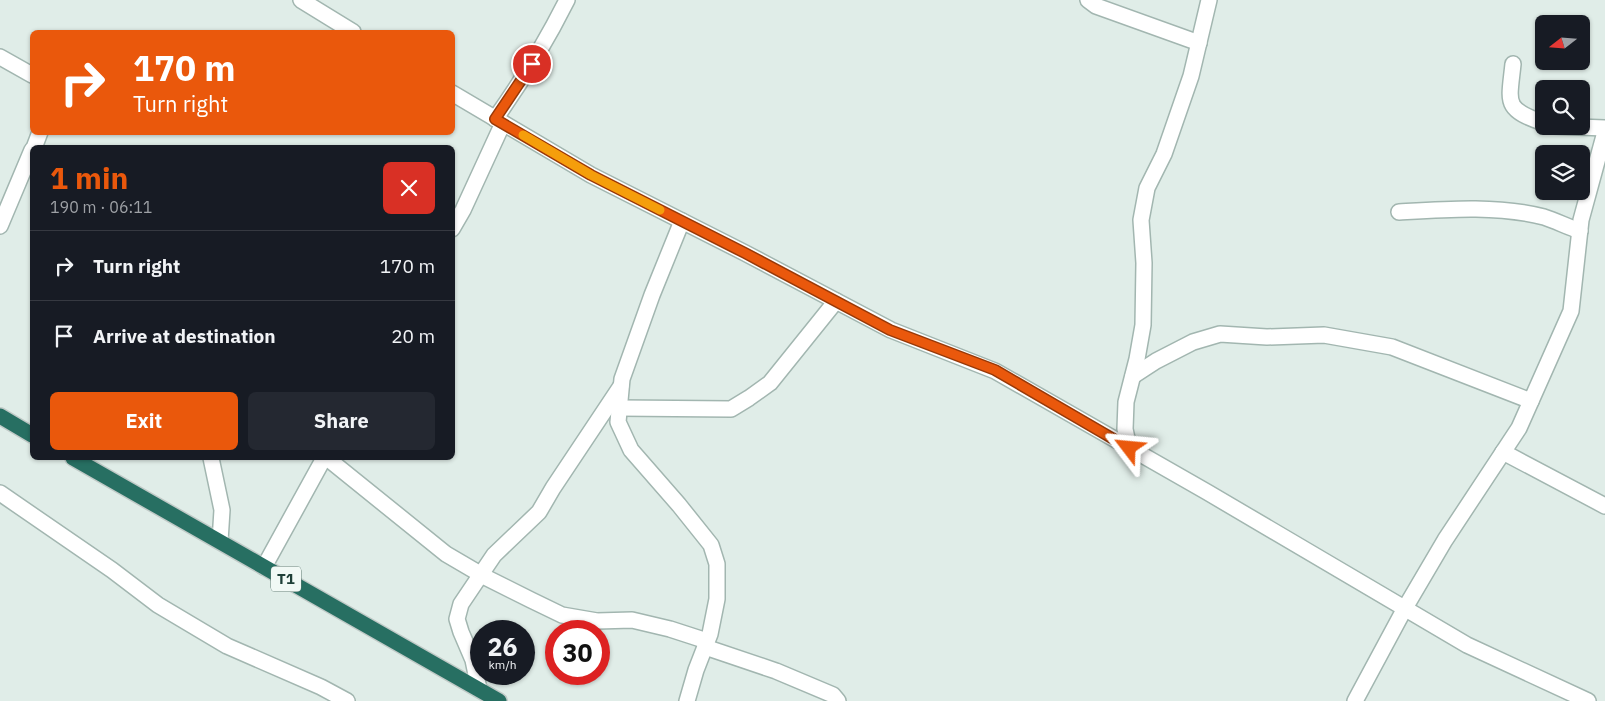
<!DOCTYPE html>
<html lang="en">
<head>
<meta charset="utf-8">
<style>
	body { margin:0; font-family:"IBM Plex Sans",sans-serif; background:#242831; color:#f1f3f6; height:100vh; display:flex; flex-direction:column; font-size:19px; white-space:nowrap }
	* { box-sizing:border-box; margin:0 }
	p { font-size:16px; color:#9ea1a6 }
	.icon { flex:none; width:28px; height:28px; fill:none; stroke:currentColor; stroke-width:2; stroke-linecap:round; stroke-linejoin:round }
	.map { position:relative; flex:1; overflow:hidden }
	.sheet { position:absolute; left:30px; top:145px; width:425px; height:315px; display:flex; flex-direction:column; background:#171b24; border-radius:8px; box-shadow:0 1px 4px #0004 }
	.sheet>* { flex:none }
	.hud { position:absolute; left:30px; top:30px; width:425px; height:105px; border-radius:8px; box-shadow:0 1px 4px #0004; background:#ea580c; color:#fff; overflow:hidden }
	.needle { width:32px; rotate:253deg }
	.fabs { position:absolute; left:1535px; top:15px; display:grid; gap:10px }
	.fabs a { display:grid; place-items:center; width:55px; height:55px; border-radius:8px; background:#171b24; box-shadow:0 1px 4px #0004; font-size:25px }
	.speed { position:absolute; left:470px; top:620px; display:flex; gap:10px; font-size:25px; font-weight:700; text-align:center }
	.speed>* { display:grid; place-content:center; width:65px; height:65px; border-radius:50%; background:#171b24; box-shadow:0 1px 4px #0004; line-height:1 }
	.speed small { font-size:12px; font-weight:400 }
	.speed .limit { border:8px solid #d22; background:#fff; color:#111 }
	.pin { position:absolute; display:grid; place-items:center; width:42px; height:42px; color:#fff; margin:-21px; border:2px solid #fff; border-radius:50%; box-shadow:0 1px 5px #0007 }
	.me { position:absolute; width:55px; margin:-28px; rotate:299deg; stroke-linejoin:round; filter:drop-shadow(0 0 4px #0008) }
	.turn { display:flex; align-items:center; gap:18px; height:105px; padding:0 20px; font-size:22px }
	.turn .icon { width:65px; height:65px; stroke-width:2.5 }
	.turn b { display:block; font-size:35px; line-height:42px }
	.round { display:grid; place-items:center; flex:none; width:52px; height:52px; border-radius:8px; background:#242831 }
	.head { display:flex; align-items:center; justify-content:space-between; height:85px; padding:0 20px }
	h1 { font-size:30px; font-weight:700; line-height:38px; color:#ea580c }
	.action { display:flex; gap:10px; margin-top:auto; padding:10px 20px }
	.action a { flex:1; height:58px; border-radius:8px; background:#ea580c; color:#fff; font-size:20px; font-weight:700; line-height:58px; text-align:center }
	.action a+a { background:#242831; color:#f1f3f6 }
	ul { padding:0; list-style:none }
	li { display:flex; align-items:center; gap:15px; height:70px; padding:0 20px; border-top:1px solid #363941 }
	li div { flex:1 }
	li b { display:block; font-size:19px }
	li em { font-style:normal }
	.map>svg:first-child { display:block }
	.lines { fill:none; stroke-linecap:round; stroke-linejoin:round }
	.minor-casing { stroke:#a2b6b0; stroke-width:18 }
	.highway-casing { stroke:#c0cac7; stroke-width:18 }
	.minor { stroke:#fff; stroke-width:15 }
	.highway { stroke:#276f62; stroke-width:15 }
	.route-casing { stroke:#983908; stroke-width:12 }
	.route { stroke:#ea580c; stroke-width:9 }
	.slow { stroke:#f59e0b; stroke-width:9 }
	.labels { text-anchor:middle; stroke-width:5; stroke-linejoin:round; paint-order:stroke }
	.shield { fill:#f1f9f5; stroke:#5e7871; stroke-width:1 }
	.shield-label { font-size:15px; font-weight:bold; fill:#1f4038 }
</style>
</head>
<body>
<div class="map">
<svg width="1605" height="701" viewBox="0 0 1605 701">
	<rect width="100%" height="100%" fill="#e0ede8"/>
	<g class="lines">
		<g class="minor-casing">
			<g id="minor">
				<path d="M301 0 353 32"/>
				<path d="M1088 0 1096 6 1199 43"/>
				<path d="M0 57 32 75"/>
				<path d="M1513 64C1509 103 1503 109 1544 123"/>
				<path d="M452 93 591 175 745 253 891 330 995 371 1207 492 1467 645 1588 701"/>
				<path d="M495 119C522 81 546 42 567 0"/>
				<path d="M1553 126 1605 128"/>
				<path d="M34 148 40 132"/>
				<path d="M1399 212C1447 209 1497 205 1544 217 1556 221 1568 227 1580 231"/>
				<path d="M682 221 652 295 622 379 618 422 631 450 679 505 711 545 717 564V599L710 634 696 670 687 701"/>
				<path d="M0 226 32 150"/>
				<path d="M452 229 463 210 503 123"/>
				<path d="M1133 376 1156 361 1193 342 1220 334 1267 337 1324 335 1392 347 1531 401"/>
				<path d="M619 408 731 409 749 398 770 383 836 301"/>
				<path d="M1129 448 1125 429 1126 402 1137 359 1143 325 1144 263 1141 220 1147 188 1164 154 1191 76 1209 0"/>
				<path d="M1503 452 1605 506"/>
				<path d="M211 458 222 510 220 541"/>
				<path d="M327 458 446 554 487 578 531 600 562 615 597 621 632 620 670 629 707 641"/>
				<path d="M0 493 112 570 158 605 227 646 321 687 347 701"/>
				<path d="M264 567 324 458"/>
				<path d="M705 647 776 671 833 695 838 701"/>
				<path d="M479 689 473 660 461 632 457 619 461 604 494 555 539 512 553 488 621 386"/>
				<path d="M1355 701 1405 608 1445 540 1519 428 1571 311 1581 220 1605 132"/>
			</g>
		</g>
		<g class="highway-casing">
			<g id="highway">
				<path d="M0 416 32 435"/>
				<path d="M73 458 499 701"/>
			</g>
		</g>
		<use href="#minor" class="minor"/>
		<use href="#highway" class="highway"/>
	</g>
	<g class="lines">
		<g class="route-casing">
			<path id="route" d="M532 64 495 119 591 175 745 253 890 330 995 370 1129 448"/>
		</g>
		<use href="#route" class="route"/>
		<path class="slow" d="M523 135 591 175 660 210"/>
	</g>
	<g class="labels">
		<rect class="shield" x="271" y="566.5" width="30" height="25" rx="4"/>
		<g class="shield-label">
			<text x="286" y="584">T1</text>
		</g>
	</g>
</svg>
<div class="fabs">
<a><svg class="needle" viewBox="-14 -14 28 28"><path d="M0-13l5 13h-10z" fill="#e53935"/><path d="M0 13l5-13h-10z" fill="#9ea1a6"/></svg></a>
<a><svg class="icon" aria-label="search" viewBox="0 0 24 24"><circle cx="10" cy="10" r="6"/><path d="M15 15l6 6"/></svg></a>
<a><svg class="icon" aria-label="layers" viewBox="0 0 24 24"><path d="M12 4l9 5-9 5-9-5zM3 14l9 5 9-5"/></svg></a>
</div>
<div class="speed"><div>26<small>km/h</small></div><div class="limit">30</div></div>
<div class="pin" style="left:532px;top:64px;background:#d93025"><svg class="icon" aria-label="arrive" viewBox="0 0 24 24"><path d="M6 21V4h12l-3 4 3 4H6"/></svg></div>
<svg class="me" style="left:1129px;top:448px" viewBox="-20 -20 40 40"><path d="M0-17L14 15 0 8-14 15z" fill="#ea580c" stroke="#fff" stroke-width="4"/></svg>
<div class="hud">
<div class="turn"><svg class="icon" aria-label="right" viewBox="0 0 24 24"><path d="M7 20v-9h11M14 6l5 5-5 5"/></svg><div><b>170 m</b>Turn right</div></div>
</div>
<section class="sheet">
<div class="head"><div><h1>1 min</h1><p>190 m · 06:11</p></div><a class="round" style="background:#d93025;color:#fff"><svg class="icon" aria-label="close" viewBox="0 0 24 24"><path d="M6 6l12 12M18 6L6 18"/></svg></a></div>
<ul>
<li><svg class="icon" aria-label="right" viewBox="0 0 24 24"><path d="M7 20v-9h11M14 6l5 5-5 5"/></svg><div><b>Turn right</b></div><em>170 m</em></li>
<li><svg class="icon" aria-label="arrive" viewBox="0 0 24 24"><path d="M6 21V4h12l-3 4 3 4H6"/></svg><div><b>Arrive at destination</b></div><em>20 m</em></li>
</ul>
<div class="action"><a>Exit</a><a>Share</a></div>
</section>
</div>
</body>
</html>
